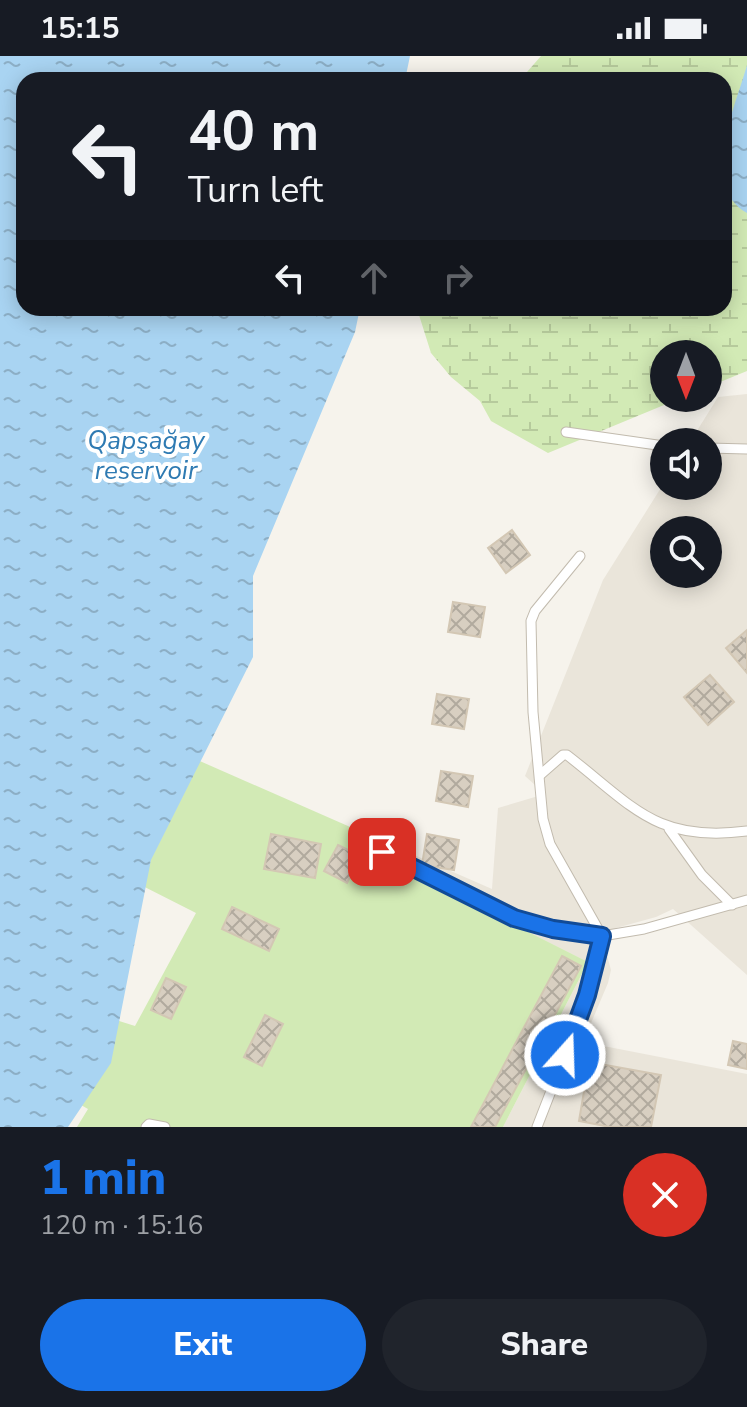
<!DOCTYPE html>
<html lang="en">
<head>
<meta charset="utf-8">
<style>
	body { margin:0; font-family:"Nunito Sans",sans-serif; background:#20242c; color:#f1f3f6; height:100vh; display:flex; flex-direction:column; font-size:30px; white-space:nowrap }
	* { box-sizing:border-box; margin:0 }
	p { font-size:26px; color:#9ea1a6 }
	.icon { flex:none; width:44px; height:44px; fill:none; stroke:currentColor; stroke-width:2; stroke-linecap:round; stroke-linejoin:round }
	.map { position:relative; height:1071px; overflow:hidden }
	.side { display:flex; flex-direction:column; background:#171b24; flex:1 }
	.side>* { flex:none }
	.hud { position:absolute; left:16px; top:16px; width:716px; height:244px; border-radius:24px; box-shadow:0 4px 20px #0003; background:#171b24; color:#f1f3f6; overflow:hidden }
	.needle { width:52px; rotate:180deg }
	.tools { position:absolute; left:650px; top:284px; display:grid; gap:16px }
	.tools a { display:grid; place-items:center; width:72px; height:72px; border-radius:50%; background:#171b24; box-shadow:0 4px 20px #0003; font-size:40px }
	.pin { position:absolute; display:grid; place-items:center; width:68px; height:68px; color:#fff; margin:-34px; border-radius:16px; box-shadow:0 4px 12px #0006 }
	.me { position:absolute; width:88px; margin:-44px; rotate:20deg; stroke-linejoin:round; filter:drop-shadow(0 0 6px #0008) }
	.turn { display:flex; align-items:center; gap:28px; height:168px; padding:0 40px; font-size:36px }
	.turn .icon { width:104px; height:104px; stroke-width:2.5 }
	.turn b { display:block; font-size:56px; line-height:68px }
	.lanes { display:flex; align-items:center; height:76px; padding:0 40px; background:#0003; justify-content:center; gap:40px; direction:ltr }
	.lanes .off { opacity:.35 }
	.round { display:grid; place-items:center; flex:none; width:84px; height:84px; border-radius:42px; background:#20242c }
	.summary { display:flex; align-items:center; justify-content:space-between; height:136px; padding:0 40px }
	h1 { font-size:48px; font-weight:800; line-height:60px; color:#1a73e8 }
	.cta { display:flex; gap:16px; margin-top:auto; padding:16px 40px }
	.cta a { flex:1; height:92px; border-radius:48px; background:#1a73e8; color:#fff; font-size:32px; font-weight:800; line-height:92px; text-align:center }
	.cta a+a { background:#20242c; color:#f1f3f6 }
	.status { display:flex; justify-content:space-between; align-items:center; height:56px; padding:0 40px; background:#171b24; direction:ltr }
	.status svg { height:22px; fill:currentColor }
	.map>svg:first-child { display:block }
	.residential { fill:#eae5da; fill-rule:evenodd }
	.wetland { fill:url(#wetland-marsh) }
	.garden { fill:#d2eab5 }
	.water { fill:url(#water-ripples) }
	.building { fill:url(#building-cross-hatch); stroke:#d3c7b4; stroke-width:2 }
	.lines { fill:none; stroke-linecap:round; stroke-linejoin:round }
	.service-casing { stroke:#c2bbae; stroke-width:11 }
	.service { stroke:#fff; stroke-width:9 }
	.route-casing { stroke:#114b97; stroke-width:20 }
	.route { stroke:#1a73e8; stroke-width:14 }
	.labels { text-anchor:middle; stroke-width:8; stroke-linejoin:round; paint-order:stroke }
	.water-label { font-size:26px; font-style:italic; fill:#2e7ab2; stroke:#fff }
</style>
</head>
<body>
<div class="status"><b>15:15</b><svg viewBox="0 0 49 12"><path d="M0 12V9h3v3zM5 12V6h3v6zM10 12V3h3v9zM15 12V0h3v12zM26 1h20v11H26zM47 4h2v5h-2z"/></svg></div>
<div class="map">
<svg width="747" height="1071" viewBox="0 0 747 1071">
	<defs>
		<pattern id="wetland-marsh" width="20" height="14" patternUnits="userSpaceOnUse" patternTransform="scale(2)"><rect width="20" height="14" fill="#d2eab5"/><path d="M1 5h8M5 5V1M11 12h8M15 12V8" fill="none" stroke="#b6ca9c"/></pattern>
		<pattern id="water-ripples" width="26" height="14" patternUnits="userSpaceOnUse" patternTransform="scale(2)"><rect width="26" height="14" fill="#a9d4f2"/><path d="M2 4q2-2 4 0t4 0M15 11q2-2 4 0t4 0" fill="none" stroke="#8caec5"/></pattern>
		<pattern id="building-cross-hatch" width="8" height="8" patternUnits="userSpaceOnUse" patternTransform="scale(2)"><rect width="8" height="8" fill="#d8cfc1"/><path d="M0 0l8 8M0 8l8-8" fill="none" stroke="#b1aa9e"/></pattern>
	</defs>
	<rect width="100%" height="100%" fill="#f6f3ec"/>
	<path class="residential" d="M747 338V919L673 853 656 861 616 872 606 896 611 914 608 927 583 986 747 1018V1071H503L588 906 366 795 373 781 492 833 498 752 545 738 525 720 603 524 664 427V430H708V386H690L718 341ZM664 474H708V518H664Z"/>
	<path class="wetland" d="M541 0H747V315L708 331V298H664V342H681L548 397 491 365 480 345 451 321 431 297 419 259 421 252H724V24H520Z"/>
	<path class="garden" d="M161 688 373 781 367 795 588 906 503 1071H77L88 1053 74 1045 116 964 135 970 196 857 121 819Z"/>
	<g class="water">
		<path d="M0 0H410L405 24H24V252H360L355 276 253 520V601L151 804 111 1007 68 1071H0Z"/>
		<path d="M747 9V157C698 129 736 50 747 9Z"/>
	</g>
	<g class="building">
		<path d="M512 474 530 499 506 517 488 492Z"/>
		<path d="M453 546 485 551 480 581 448 576Z"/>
		<path d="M747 574V617L726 592Z"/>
		<path d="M710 619 734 646 708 669 684 641Z"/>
		<path d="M437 638 469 643 464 673 432 668Z"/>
		<path d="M441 715 473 720 468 751 436 745Z"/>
		<path d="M271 778 321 788 315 822 264 813Z"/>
		<path d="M427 778 459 784 454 814 422 809Z"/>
		<path d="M338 789 360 800 347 827 324 815Z"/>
		<path d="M232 851 279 873 269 895 222 873Z"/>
		<path d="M562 900 581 910 495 1071H471Z"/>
		<path d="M166 922 186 931 171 963 151 954Z"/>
		<path d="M265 959 283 968 262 1010 244 1001Z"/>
		<path d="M733 985 747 988V1013L728 1009Z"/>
		<path d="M589 1006 661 1019 651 1071H610L579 1065Z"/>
	</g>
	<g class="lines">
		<g class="service-casing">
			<g id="service">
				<path d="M566 376 664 390"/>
				<path d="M708 392 747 393"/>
				<path d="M580 500 535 555 531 565 533 656 543 763 550 788 602 880"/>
				<path d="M540 719 563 699H567C633 750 656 787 747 775"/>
				<path d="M669 773 702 819 732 849"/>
				<path d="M382 796 514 862 553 873 602 880"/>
				<path d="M146 1071 149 1068 165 1071"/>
				<path d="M537 1071 574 976 602 880 644 873 747 844"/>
			</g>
		</g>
		<use href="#service" class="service"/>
	</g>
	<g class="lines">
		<g class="route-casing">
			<path id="route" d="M382 796 514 862 553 873 602 880 587 939 565 999"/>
		</g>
		<use href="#route" class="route"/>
	</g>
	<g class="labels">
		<g class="water-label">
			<text x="146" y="393">Qapşağay<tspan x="146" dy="30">reservoir</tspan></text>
		</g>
	</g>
</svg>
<div class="tools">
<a><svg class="needle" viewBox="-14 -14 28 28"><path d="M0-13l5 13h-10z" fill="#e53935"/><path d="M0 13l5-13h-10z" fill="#9ea1a6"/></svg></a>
<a><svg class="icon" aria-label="sound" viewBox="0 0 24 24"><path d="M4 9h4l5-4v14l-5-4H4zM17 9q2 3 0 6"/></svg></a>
<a><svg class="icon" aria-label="search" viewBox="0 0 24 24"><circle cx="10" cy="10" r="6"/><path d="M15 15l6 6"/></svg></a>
</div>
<div class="pin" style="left:382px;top:796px;background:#d93025"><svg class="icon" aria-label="arrive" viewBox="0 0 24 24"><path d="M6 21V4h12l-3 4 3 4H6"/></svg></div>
<svg class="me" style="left:565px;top:999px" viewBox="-20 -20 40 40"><circle r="17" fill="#1a73e8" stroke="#fff" stroke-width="3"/><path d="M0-11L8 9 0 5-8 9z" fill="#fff"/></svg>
<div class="hud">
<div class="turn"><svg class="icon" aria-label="left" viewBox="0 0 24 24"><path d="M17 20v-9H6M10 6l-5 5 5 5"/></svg><div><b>40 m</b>Turn left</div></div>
<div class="lanes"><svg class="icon" aria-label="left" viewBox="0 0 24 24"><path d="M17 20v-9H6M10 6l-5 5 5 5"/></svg><svg class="icon off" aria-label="ahead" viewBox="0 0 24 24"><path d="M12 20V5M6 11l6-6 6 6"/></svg><svg class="icon off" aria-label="right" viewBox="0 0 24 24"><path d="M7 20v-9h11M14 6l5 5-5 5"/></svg></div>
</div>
</div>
<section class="side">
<div class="summary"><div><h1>1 min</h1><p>120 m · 15:16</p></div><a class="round" style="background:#d93025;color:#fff"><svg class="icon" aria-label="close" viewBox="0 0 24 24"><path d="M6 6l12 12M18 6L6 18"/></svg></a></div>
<div class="cta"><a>Exit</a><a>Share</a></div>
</section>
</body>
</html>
